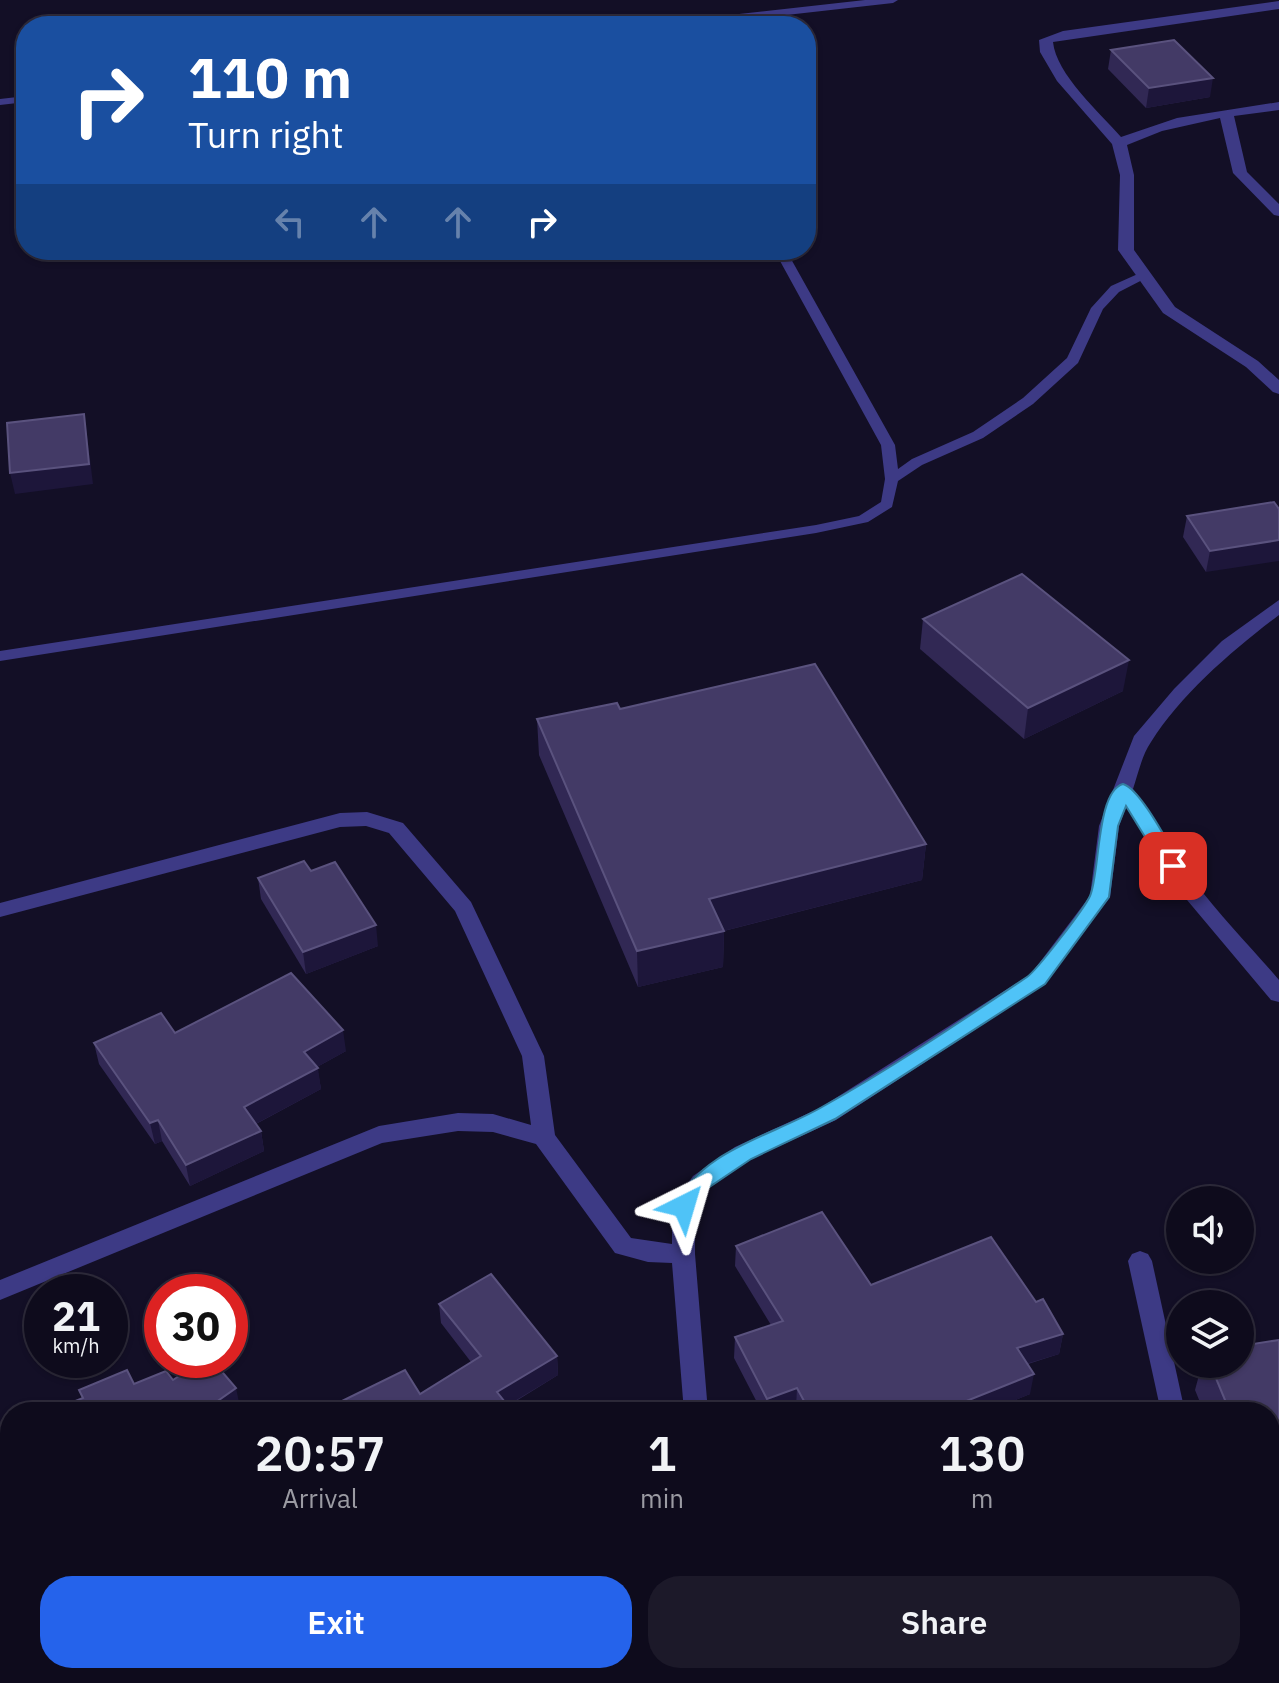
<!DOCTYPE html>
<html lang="en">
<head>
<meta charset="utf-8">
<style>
	body { margin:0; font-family:"IBM Plex Sans",sans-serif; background:#1c1929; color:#f1f3f6; height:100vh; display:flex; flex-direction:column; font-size:30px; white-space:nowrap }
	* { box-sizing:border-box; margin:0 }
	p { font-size:26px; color:#9b9ba3 }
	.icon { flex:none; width:44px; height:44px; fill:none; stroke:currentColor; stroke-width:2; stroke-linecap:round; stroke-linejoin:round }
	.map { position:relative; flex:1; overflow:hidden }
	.panel { position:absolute; left:0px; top:1402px; width:1280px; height:282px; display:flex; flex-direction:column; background:#0e0b1c; border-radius:32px 32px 0 0; box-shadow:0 2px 6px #0004,0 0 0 2px #2e2b3b }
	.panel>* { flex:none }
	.hud { position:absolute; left:16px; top:16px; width:800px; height:244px; border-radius:32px; box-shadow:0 2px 6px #0004,0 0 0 2px #2e2b3b; background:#1a4fa0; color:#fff; overflow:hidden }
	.controls { position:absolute; left:1166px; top:1186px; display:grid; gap:16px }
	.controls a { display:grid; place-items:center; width:88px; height:88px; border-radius:50%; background:#0e0b1c; box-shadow:0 2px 6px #0004,0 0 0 2px #2e2b3b; font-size:40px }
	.speed { position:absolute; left:24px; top:1274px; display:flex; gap:16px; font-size:40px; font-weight:700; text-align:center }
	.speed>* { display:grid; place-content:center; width:104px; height:104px; border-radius:50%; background:#0e0b1c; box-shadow:0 2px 6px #0004,0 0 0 2px #2e2b3b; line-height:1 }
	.speed small { font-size:20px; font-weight:400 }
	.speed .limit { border:12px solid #d22; background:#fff; color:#111 }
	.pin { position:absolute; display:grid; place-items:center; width:68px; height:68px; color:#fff; margin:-34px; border-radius:16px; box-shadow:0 4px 12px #0006 }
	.me { position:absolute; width:88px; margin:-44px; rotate:40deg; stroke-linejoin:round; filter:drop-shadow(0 0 6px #0008) }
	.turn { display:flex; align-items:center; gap:28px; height:168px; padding:0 40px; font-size:36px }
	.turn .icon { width:104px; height:104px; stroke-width:2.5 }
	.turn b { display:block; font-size:56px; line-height:68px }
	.lanes { display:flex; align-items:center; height:76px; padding:0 40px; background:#0003; justify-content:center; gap:40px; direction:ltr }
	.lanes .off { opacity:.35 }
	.eta { display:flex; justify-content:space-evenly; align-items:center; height:136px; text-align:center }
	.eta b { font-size:48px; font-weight:600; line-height:56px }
	.primary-button { display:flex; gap:16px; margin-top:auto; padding:16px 40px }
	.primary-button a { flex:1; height:92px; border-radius:32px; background:#2563eb; color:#fff; font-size:32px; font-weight:600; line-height:92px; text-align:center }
	.primary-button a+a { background:#1c1929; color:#f1f3f6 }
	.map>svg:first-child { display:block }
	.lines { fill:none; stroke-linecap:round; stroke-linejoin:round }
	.service { fill:#3d3a85; fill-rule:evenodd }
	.minor { fill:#3d3a85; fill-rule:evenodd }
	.wall { fill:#312854 }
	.shaded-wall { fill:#1d163a }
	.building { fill:#433a66; stroke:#5a527e; stroke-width:2 }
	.route { fill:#4fc3f7; stroke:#337fa1; stroke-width:2 }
</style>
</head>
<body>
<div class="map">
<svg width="1279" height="1683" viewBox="0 0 1279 1683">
	<rect width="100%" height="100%" fill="#130f26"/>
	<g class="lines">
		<g class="service">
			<path d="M865 0H898L893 3 687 26H653L658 23Z"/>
			<path d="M26 96V102L0 105V99Z"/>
			<path d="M774 250H786L895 445 898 469 912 459 973 432 1023 398 1067 358 1091 308 1111 286 1140 273H1148L1150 276 1119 292 1103 309 1078 363 1033 404 983 438 922 465 898 481 892 507 868 522 816 533 0 661V651L816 525 859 516 881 502 885 479 881 445Z"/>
		</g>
		<g class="minor">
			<path d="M1279 1V9L1053 42C1056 74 1100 113 1121 137L1177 118 1279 102V110L1234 116 1247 172 1279 204V216L1274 215 1233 173 1220 118 1162 131 1127 145 1134 175V250L1175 307 1258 361 1279 380V394L1273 392 1246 367 1163 313 1118 250 1120 175 1112 144 1057 81 1040 52 1039 40 1063 31Z"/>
			<path d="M1279 600V615C1234 649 1181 694 1151 742 1142 755 1138 774 1133 789 1156 818 1172 851 1194 881 1220 916 1251 947 1279 980V1002L1271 1000 1182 894 1150 849 1138 822 1126 807 1119 826 1110 897 1045 984 836 1120 751 1159 709 1188 695 1208V1254L708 1412H684L672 1263 648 1262 615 1253 536 1144 493 1132 458 1131 382 1143 0 1300V1280L379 1126 458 1113 493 1114 531 1125 522 1056 455 911 389 833 366 826 340 827 0 917V903L340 813 367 812 403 823 471 902 544 1056 555 1135 631 1238 672 1244V1206L693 1176 735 1147 820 1108 1031 974 1090 896 1099 826 1134 736 1174 689 1222 641Z"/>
			<path d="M1140 1251 1148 1254 1152 1261 1185 1412H1161L1128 1261 1132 1254Z"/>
			<path d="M700 1674H726L728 1683H700Z"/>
			<path d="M1217 1674H1243L1246 1683H1218Z"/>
		</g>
	</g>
	<g class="wall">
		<path d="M1111 50 1210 97 1146 108 1108 69Z"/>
		<path d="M1274 502 1206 572 1183 537 1187 516Z"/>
		<path d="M923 619 1123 691 1024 739 920 649Z"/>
		<path d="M620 709 926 844 922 880 724 931 723 967 638 987 539 755 537 719Z"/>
		<path d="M311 871 378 946 306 974 261 899 258 878Z"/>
		<path d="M175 1033 346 1051 317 1067 321 1089 256 1124 261 1131 264 1151 190 1186 162 1141 155 1144 99 1064 94 1043Z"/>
		<path d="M736 1246 871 1285 1036 1302 1063 1334 1059 1354 1028 1364 1030 1394 986 1412H798L796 1408 786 1412H762L734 1358 735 1337 771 1325 735 1266Z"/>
		<path d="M439 1304 557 1356 558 1375 508 1406 513 1412H344L342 1401 420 1394 471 1362 441 1323Z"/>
		<path d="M1279 1340V1506L1270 1508V1412H1204L1195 1390 1202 1364H1240Z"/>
		<path d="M451 1674H531L537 1683H452Z"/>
		<path d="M747 1674H824L795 1683H751Z"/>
	</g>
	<g class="shaded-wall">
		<path d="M1213 78 1210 97 1146 108 1149 88Z"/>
		<path d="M84 414 87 435 93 484 15 494 10 473Z"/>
		<path d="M1279 540V561L1206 572 1210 551Z"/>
		<path d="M1129 660 1123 691 1024 739 1028 708Z"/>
		<path d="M926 844 922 880 708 935 709 899Z"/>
		<path d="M376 925 378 946 306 974 303 952Z"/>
		<path d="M724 931 723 967 638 987 637 951Z"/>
		<path d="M343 1030 346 1051 306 1073 304 1052Z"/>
		<path d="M318 1068 321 1089 248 1128 244 1107Z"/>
		<path d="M158 1120 162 1141 155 1144 150 1123Z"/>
		<path d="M261 1131 264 1151 190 1186 186 1165Z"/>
		<path d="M1063 1334 1059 1354 1013 1368 1017 1348Z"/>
		<path d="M557 1356 558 1375 498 1411 497 1392Z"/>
		<path d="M1034 1374 1030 1394 986 1412H939Z"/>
		<path d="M236 1388 240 1407 232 1412H202Z"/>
		<path d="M797 1388 796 1408 786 1412H766L767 1399Z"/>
		<path d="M1279 1623V1641L1270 1643V1625Z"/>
		<path d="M763 1674H824L795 1683H756L757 1676Z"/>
	</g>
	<g class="building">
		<path d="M1174 40 1213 78 1149 88 1111 50Z"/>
		<path d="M84 414 89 464 10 473 7 423Z"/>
		<path d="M1274 502 1279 509V540L1210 551 1187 516Z"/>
		<path d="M1022 574 1129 660 1028 708 923 619Z"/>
		<path d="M815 664 926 844 709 899 724 931 637 951 537 719 617 703 620 709Z"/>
		<path d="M304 861 311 871 335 862 376 925 303 952 258 878Z"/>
		<path d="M291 973 343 1030 304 1052 318 1068 244 1107 261 1131 186 1165 158 1120 150 1123 94 1043 161 1013 175 1033Z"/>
		<path d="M822 1212 871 1285 991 1237 1036 1302 1043 1299 1063 1334 1017 1348 1034 1374 939 1412H810L797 1388 767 1399 735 1337 783 1321 736 1246Z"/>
		<path d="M491 1274 557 1356 497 1392 513 1412H348L342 1401 405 1370 420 1394 481 1356 439 1304Z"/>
		<path d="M1279 1340V1471L1270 1473V1412H1230L1210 1364H1240V1346Z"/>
		<path d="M203 1360H212L236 1388 202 1412H48L83 1398 79 1390 127 1370 134 1384 166 1371 173 1380Z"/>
		<path d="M1279 1552V1623L1270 1625V1554Z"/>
		<path d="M457 1674H531L537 1683H462Z"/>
	</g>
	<path class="route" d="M1123 784C1141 789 1171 849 1182 866L1180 871H1166L1126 806 1118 826 1109 897 1045 984 835 1119 751 1159 708 1188 691 1212 684 1214 677 1212 674 1206C703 1149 770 1137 822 1107 892 1068 960 1022 1027 977 1037 970 1084 909 1090 896 1100 875 1096 791 1123 784Z"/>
</svg>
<div class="controls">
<a><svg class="icon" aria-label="sound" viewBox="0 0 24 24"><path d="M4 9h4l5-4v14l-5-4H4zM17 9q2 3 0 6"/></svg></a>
<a><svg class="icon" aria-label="layers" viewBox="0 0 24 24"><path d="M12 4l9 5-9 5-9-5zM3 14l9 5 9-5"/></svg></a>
</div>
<div class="speed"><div>21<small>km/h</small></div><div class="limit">30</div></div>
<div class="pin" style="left:1173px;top:866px;background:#d93025"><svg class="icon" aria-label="arrive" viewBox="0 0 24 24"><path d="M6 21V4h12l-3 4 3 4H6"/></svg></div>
<svg class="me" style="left:684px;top:1206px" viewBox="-20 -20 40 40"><path d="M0-17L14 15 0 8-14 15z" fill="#4fc3f7" stroke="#fff" stroke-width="4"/></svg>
<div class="hud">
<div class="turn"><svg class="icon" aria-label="right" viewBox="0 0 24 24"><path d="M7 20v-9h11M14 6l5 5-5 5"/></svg><div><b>110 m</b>Turn right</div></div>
<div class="lanes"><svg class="icon off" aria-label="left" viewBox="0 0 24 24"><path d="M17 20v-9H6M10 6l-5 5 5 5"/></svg><svg class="icon off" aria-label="ahead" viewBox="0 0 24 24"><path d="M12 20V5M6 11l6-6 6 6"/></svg><svg class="icon off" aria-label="ahead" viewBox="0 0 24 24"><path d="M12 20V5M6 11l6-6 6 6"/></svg><svg class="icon" aria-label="right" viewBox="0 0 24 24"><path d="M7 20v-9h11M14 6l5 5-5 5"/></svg></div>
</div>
<section class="panel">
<div class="eta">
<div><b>20:57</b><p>Arrival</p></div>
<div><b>1</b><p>min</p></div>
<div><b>130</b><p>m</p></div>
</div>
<div class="primary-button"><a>Exit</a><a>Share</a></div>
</section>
</div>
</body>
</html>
